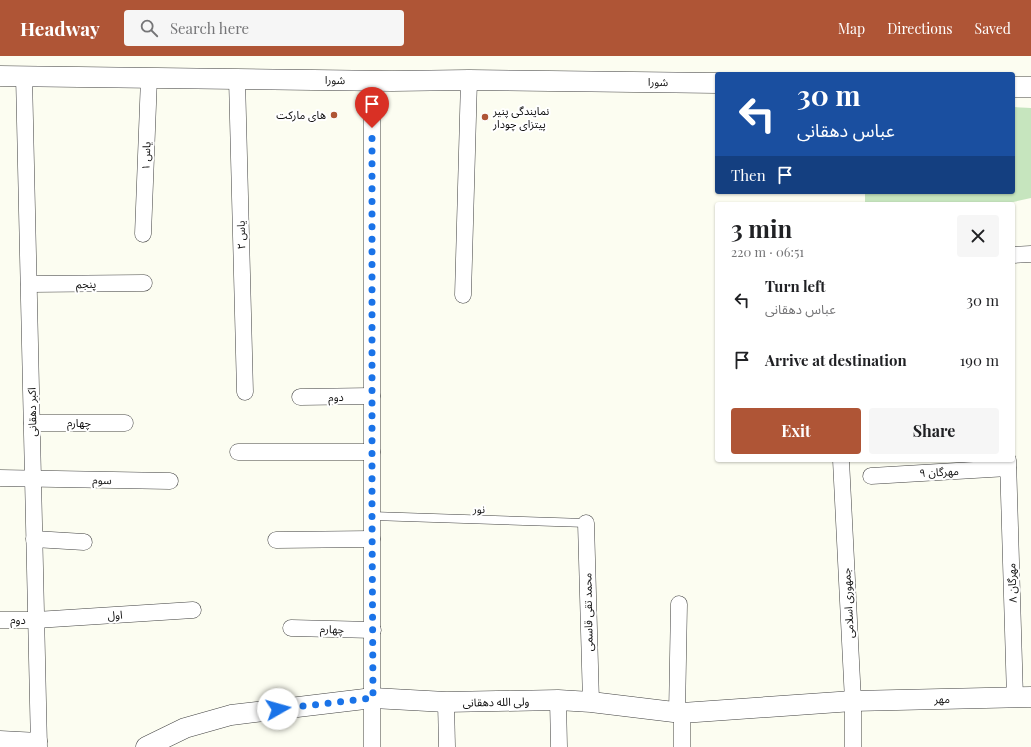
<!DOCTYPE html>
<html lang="en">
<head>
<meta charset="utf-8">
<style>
	body { margin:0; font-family:"Playfair Display","Noto Sans Arabic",serif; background:#f6f6f6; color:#202124; height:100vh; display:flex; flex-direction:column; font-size:15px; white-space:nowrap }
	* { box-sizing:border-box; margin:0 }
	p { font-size:13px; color:#757577 }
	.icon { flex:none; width:22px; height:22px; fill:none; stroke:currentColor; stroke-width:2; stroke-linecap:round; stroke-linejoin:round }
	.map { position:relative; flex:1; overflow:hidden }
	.side { position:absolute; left:715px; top:146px; width:300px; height:260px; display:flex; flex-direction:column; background:#fff; border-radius:4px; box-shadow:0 1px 3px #0004 }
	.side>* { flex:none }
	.banner { position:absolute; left:715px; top:16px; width:300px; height:122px; border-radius:4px; box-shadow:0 1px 3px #0004; background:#1a4fa0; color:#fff; overflow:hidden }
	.pin { position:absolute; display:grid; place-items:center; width:34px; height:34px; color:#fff; margin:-41px -17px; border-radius:50% 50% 50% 0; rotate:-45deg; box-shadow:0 0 4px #0007 }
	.pin .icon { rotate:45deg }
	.me { position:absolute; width:44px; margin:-22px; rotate:83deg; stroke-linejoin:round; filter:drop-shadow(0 0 3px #0008) }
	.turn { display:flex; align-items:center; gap:14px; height:84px; padding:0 16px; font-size:18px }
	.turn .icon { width:52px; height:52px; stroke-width:2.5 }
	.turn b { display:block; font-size:28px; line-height:34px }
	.then { display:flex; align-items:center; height:38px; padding:0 16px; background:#0003; gap:8px; font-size:15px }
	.round { display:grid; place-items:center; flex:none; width:42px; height:42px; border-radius:4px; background:#f6f6f6 }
	.headline { display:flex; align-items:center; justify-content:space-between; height:68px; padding:0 16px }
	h1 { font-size:24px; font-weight:700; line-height:30px }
	.button { display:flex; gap:8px; margin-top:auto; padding:8px 16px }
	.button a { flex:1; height:46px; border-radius:4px; background:#af5536; color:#fff; font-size:16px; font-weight:700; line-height:46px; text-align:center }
	.button a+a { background:#f6f6f6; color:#202124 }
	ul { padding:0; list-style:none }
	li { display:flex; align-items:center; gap:12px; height:60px; padding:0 16px }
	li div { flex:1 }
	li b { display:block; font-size:15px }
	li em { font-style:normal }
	header { display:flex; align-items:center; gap:24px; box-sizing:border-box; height:56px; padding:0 20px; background:#af5536; color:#fff }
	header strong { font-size:19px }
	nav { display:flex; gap:22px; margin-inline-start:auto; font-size:14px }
	.search { width:280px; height:36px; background:#f6f6f6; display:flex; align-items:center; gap:10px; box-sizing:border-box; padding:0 14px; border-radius:4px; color:#757577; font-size:15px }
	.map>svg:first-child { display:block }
	.park { fill:#c6e5be }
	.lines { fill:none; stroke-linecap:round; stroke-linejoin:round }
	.service-casing { stroke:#414141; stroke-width:9 }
	.minor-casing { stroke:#414141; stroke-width:17 }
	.tertiary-casing { stroke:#414141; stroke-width:21 }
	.service { stroke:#fff; stroke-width:8 }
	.minor { stroke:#fff; stroke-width:16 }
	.tertiary { stroke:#fff; stroke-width:20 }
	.route { stroke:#1a73e8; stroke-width:7; stroke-dasharray:0 12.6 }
	.poi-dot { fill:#af5536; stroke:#fff; stroke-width:1.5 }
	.labels { text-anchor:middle; stroke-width:4; stroke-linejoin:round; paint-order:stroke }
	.street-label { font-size:11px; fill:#0e0e0e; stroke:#fff }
	.poi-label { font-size:11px; fill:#0e0e0e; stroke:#fff; text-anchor:start }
</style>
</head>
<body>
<header>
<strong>Headway</strong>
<div class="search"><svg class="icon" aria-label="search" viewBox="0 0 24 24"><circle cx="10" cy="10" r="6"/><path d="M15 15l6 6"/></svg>Search here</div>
<nav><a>Map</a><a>Directions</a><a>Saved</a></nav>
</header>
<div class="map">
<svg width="1031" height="691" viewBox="0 0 1031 691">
	<rect width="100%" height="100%" fill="#fcfdf1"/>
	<path class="park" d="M1013 51 1031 52V142L1004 148H865V136H1013Z"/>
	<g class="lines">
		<g class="service-casing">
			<path id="service" d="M372 460 586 467"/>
		</g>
		<g class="minor-casing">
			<g id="minor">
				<path d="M24 20 39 691"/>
				<path d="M237 23 245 336"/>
				<path d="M372 25V691"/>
				<path d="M143 178 149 22"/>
				<path d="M1013 199 1031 198"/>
				<path d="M29 228 144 227"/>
				<path d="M463 239 469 24"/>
				<path d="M300 341 372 340"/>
				<path d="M32 367H125"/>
				<path d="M238 396H372"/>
				<path d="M841 404 853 645V691"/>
				<path d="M1008 404 1015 642"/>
				<path d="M871 420 1008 412"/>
				<path d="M0 422 170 425"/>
				<path d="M586 467 591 646"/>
				<path d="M34 483 84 486"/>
				<path d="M276 484 372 483"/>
				<path d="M0 564H36L193 554"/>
				<path d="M291 572 373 574"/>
				<path d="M558 644 559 691"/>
				<path d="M446 646 447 691"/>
				<path d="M677 657 679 548"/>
				<path d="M682 657V691"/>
				<path d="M0 683 39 685"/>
			</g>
		</g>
		<g class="tertiary-casing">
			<g id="tertiary">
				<path d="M0 20 392 25 469 24 717 27"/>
				<path d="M1013 31H1031"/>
				<path d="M146 691 185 672 231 659 373 642 446 646 558 644 591 646 682 657 853 645 1031 641"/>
			</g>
		</g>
		<use href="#service" class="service"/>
		<use href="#minor" class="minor"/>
		<use href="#tertiary" class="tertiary"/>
	</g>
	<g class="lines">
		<path class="route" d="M278 653 373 642 372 460V72"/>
	</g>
	<g class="poi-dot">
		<circle cx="334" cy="59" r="4"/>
		<circle cx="485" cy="61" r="4"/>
	</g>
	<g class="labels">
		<g class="street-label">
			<text transform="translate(335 24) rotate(1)" y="4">شورا</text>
			<text transform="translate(658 26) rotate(1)" y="4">شورا</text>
			<text transform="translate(146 100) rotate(-88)" y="4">یاس ۱</text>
			<text transform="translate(241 179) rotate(-91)" y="4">یاس ۲</text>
			<text transform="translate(86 228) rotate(-1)" y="4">پنجم</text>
			<text transform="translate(336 341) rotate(-1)" y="4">دوم</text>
			<text transform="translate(32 356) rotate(-91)" y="4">اکبر دهقانی</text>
			<text x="79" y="371">چهارم</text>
			<text transform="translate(939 416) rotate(-3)" y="4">مهرگان ۹</text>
			<text transform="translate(102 424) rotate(1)" y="4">سوم</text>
			<text transform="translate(479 453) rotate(2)" y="4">نور</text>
			<text transform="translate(1012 527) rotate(-92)" y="4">مهرگان ۸</text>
			<text transform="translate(848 547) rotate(-93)" y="4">جمهوری اسلامی</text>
			<text transform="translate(588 556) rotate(-91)" y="4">محمد تقی قاسمی</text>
			<text transform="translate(115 559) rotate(-4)" y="4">اول</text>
			<text x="18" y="568">دوم</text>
			<text transform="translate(332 573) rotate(2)" y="4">چهارم</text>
			<text transform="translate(942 643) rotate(-1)" y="4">مهر</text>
			<text transform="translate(496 646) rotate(-1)" y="4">ولی الله دهقانی</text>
		</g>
		<g class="poi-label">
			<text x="493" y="59">نمایندگی پنیر<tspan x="493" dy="13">پیتزای چودار</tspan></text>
			<text x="326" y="63" text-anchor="end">های مارکت</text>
		</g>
	</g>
</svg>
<div class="pin" style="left:372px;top:72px;background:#d93025"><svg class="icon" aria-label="arrive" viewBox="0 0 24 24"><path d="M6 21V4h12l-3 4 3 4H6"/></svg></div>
<svg class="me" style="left:278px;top:653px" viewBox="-20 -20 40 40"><circle r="19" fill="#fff"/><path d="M0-13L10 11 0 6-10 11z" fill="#1a73e8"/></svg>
<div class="banner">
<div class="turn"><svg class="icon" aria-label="left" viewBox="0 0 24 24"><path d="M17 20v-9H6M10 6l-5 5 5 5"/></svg><div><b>30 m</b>عباس دهقانی</div></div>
<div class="then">Then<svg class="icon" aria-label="arrive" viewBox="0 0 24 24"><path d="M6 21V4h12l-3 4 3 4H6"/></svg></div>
</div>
<section class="side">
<div class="headline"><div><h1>3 min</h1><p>220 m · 06:51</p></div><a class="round"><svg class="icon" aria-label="close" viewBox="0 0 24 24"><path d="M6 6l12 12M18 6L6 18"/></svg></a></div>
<ul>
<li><svg class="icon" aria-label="left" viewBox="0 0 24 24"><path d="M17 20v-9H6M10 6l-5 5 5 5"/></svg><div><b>Turn left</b><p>عباس دهقانی</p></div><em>30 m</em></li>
<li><svg class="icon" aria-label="arrive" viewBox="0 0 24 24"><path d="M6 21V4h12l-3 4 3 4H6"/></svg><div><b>Arrive at destination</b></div><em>190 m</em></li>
</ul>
<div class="button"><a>Exit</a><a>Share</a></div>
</section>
</div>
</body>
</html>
